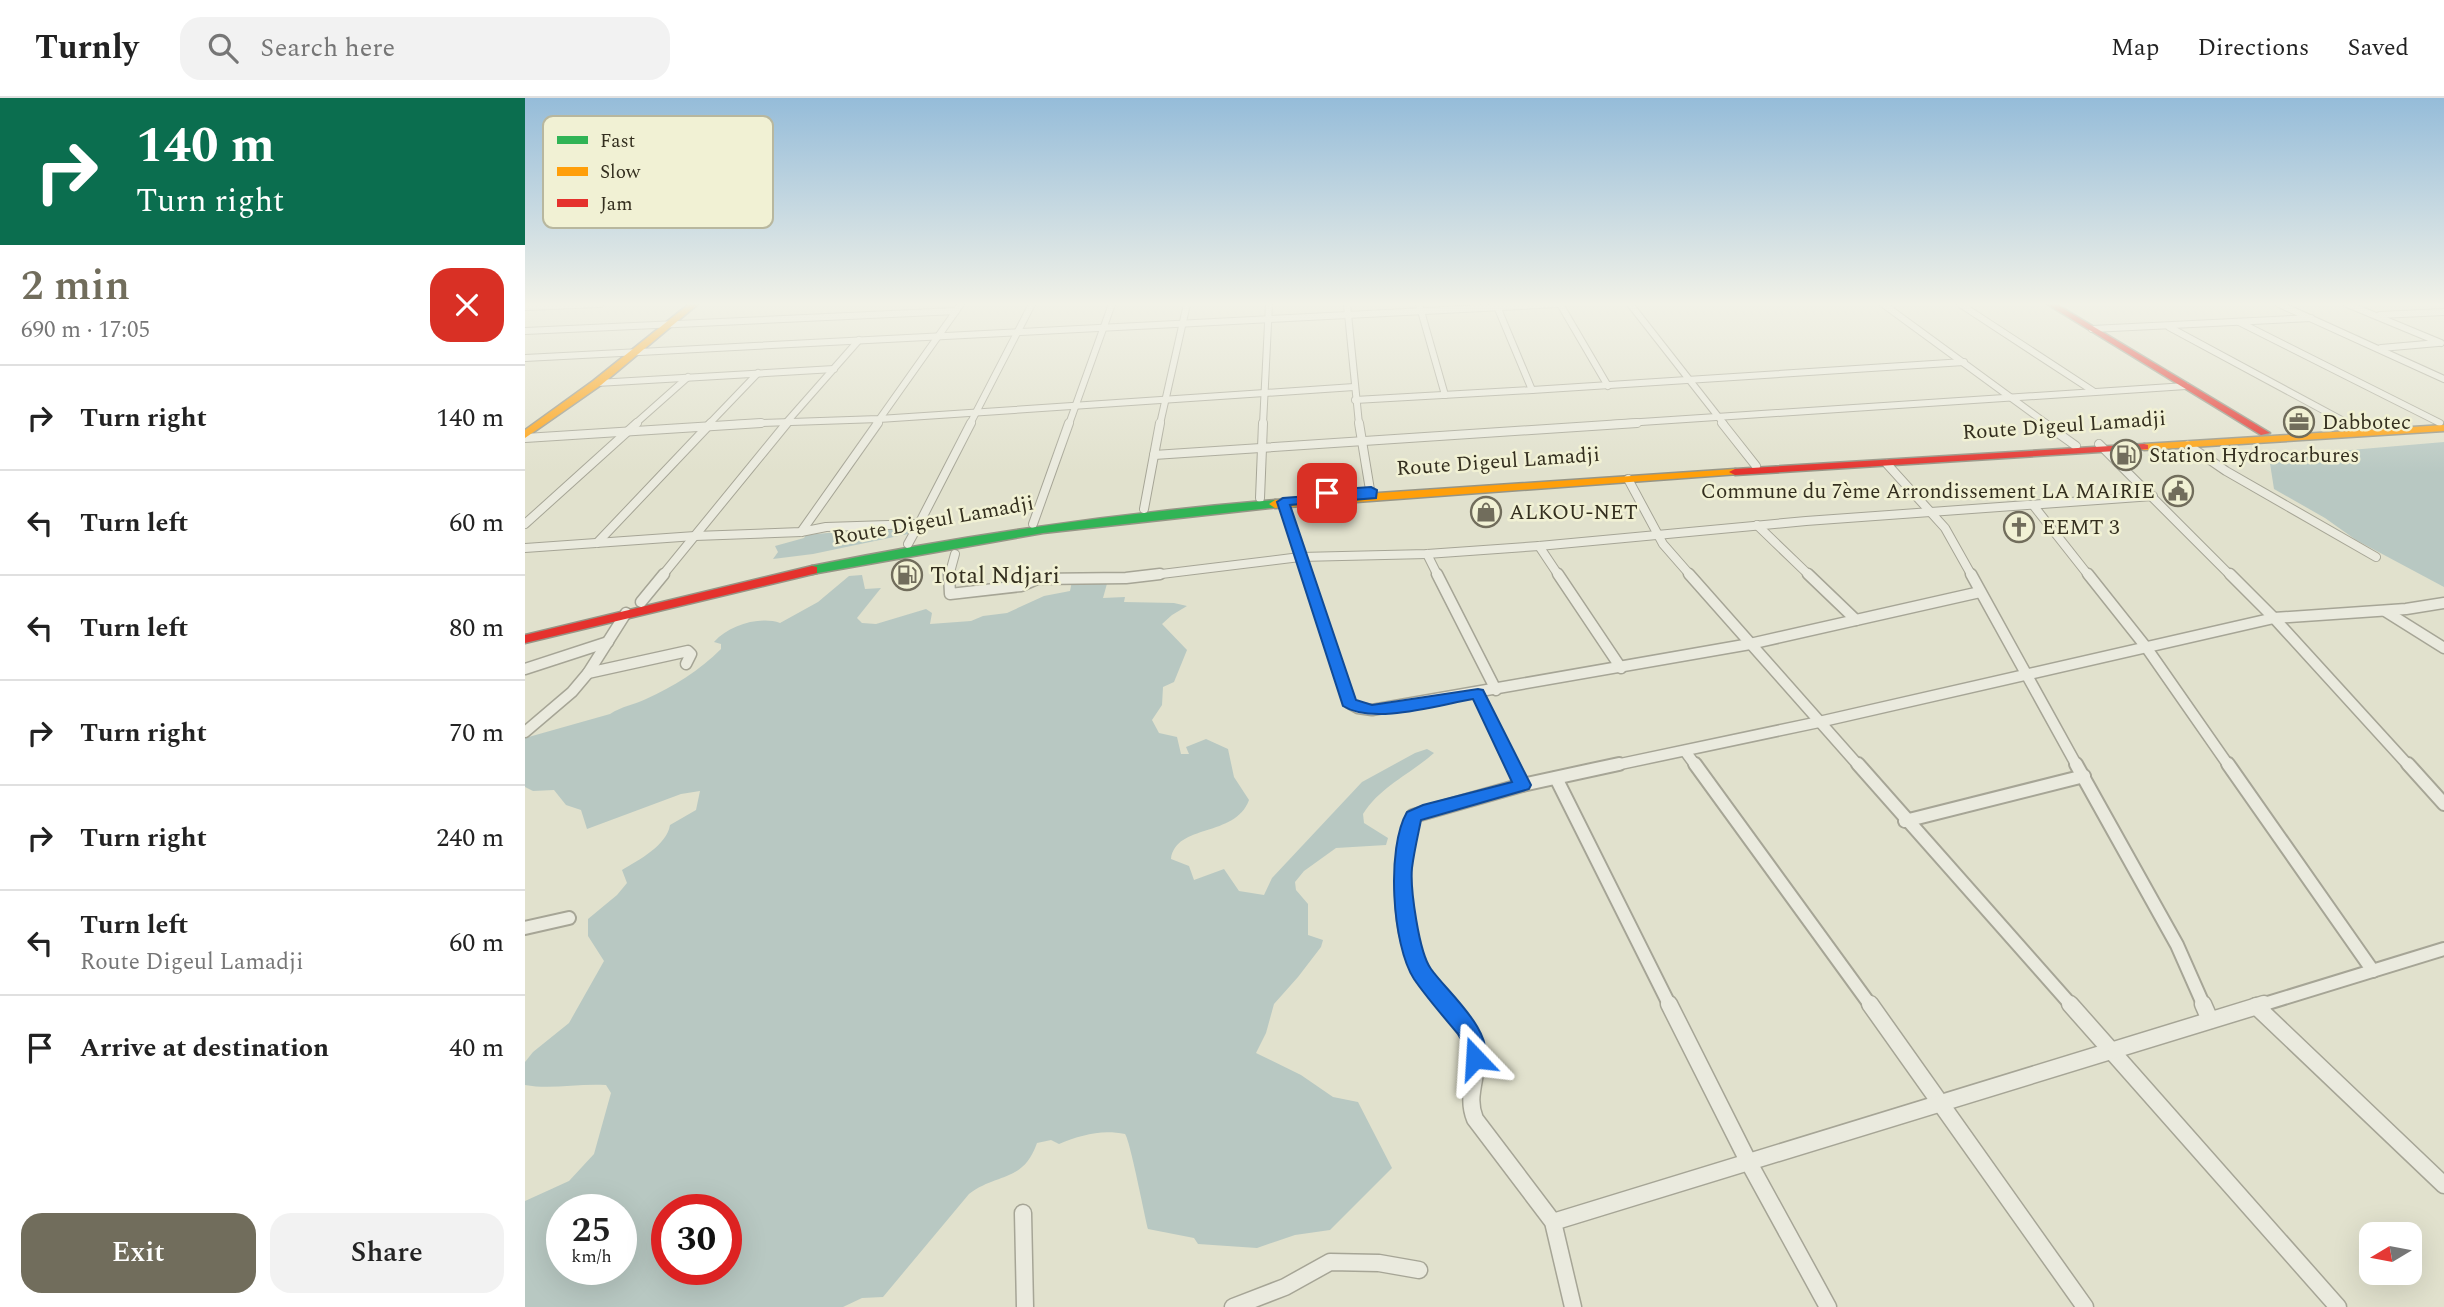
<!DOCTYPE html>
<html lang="en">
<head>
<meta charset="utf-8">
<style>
	body { margin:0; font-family:Spectral,serif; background:#f2f2f2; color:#222; height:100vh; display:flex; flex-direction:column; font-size:26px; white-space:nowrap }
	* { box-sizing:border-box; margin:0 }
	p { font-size:23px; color:#767676 }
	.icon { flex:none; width:38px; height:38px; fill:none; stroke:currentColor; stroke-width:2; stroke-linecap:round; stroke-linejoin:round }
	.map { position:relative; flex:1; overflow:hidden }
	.drawer { display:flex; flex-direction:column; background:#fff; width:525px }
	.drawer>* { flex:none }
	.top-card { background:#0b6e4f; color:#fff; overflow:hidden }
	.needle { width:46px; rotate:260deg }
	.buttons { position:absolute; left:1834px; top:1124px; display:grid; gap:14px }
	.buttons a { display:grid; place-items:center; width:63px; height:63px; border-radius:14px; background:#fff; box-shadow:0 7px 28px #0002; font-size:35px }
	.speed { position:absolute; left:21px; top:1096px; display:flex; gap:14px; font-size:35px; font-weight:700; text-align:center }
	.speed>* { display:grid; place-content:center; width:91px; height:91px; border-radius:50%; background:#fff; box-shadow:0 7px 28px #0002; line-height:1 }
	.speed small { font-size:18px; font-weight:400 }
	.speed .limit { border:10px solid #d22; background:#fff; color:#111 }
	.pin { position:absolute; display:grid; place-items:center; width:60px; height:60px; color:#fff; margin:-30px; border-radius:14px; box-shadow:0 4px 10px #0006 }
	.me { position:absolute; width:77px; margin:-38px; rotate:340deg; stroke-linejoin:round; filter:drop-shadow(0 0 5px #0008) }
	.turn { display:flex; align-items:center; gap:24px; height:147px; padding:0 21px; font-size:32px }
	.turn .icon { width:91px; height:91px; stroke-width:2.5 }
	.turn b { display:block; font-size:49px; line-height:60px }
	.round { display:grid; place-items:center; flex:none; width:74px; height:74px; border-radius:21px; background:#f2f2f2 }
	.overview { display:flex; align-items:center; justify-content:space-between; height:119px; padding:0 21px }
	h1 { font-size:42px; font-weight:600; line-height:52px; color:#716d5c }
	.cta { display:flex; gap:14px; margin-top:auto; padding:14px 21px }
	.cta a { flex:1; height:80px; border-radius:21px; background:#716d5c; color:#fff; font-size:28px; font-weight:600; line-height:80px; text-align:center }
	.cta a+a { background:#f2f2f2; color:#222 }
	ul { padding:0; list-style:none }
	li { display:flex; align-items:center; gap:21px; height:105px; padding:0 21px; border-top:2px solid #e0e0e0 }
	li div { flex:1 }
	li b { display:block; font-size:26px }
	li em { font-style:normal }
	header { display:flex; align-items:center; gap:42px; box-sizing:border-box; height:98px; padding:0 35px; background:#fff; border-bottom:2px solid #e0e0e0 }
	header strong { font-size:33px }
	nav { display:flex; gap:38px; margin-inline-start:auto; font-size:24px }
	.search { width:490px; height:63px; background:#f2f2f2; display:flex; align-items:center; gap:18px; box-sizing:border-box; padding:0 24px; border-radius:21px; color:#767676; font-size:26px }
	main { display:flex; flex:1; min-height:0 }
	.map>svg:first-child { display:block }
	.water { fill:#b8c8c2; fill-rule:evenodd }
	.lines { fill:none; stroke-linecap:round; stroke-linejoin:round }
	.street-far4-casing { stroke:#a6a596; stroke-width:8 }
	.street-far3-casing { stroke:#a6a596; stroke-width:10 }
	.street-far2-casing { stroke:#a6a596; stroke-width:13 }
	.street-far1-casing { stroke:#a6a596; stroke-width:16 }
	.street-casing { stroke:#a6a596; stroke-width:19 }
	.fast-casing { stroke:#969586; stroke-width:3 }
	.slow-casing { stroke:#969586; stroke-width:3 }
	.jam-casing { stroke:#969586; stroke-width:3 }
	.street-far4 { stroke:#eaeade; stroke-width:6 }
	.street-far3 { stroke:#eaeade; stroke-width:8 }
	.street-far2 { stroke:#eaeade; stroke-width:10 }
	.street-far1 { stroke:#eaeade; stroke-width:12 }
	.street { stroke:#eaeade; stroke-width:16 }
	.fast { fill:#30b455; fill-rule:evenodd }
	.slow { fill:#ff9f0a; fill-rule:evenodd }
	.jam { fill:#e5322d; fill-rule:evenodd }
	.route { fill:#1a73e8; stroke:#114b97; stroke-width:2 }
	.labels { text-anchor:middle; stroke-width:5; stroke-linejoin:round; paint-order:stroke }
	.far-poi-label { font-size:21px; fill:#342f1f; stroke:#f1f1d4; text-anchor:start }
	.far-street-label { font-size:21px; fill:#342f1f; stroke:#f1f1d4 }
	.poi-label { font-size:24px; fill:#342f1f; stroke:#f1f1d4; text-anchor:start }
	.key { fill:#f1f1d4; stroke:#b8b79e; stroke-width:2 }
	.key-label { font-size:19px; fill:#342f1f }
</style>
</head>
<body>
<header>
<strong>Turnly</strong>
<div class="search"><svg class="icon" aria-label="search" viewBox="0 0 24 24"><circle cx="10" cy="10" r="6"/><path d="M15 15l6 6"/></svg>Search here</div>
<nav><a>Map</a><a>Directions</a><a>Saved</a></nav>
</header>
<main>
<section class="drawer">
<div class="top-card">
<div class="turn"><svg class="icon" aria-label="right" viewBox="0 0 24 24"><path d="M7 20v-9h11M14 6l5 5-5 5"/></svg><div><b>140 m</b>Turn right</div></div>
</div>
<div class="overview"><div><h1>2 min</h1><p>690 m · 17:05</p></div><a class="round" style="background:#d93025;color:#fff"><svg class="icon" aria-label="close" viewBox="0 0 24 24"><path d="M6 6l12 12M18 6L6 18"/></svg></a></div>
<ul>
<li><svg class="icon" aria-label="right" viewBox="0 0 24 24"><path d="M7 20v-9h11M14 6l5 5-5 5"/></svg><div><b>Turn right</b></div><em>140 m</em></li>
<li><svg class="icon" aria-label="left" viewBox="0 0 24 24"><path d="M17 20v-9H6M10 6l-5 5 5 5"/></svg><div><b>Turn left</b></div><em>60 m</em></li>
<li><svg class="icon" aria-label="left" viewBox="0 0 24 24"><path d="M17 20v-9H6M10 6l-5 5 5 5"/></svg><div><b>Turn left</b></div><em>80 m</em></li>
<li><svg class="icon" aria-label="right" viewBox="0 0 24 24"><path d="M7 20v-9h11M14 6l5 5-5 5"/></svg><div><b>Turn right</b></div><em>70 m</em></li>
<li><svg class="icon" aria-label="right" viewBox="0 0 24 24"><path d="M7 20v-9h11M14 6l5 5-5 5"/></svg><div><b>Turn right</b></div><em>240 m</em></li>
<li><svg class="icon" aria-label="left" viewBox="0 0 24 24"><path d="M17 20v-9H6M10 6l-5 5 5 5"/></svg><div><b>Turn left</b><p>Route Digeul Lamadji</p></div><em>60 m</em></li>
<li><svg class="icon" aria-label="arrive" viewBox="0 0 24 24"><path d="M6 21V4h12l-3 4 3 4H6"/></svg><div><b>Arrive at destination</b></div><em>40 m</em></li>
</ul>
<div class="cta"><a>Exit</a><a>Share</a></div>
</section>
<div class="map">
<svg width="1919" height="1209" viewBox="0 0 1919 1209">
	<rect width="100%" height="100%" fill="#e1e1cd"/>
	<g class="water">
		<path d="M1919 344V489L1831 442 1800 420 1749 391 1744 359Z"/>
		<path d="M388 427 383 436 288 456 248 461 253 454 250 448 279 440 281 437Z"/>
		<path d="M337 477 340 491 356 490 332 520 337 525 351 526 401 511 407 515 405 526 446 523 458 518 482 515 519 498 545 493 547 483 583 482 578 500 600 499 599 504 649 505 662 508 647 517 637 526 662 552 649 584 638 589 637 607 627 622 634 635 652 639 656 656H664L661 649 681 641 703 651 709 679 724 702C710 740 651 725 646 761L664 768 669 782 699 771 714 793 739 797 747 780 837 684 890 655 902 651 909 655C884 677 856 688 838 716L839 725 863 740 861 747 811 750 779 773 770 784 771 792 783 806V837L798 842 796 849 773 879 749 906 741 935 731 955 776 977 808 999 833 1004 867 1070 805 1132 770 1137 732 1150 673 1146 669 1140 623 1131C619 1115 605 1042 600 1036 576 1031 556 1037 534 1046L526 1042 512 1045C498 1085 473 1074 444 1096L358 1199 337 1200 318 1209H0V1103L44 1083 69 1056 86 995 81 987C54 985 26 992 0 987V964L8 954 44 925 79 863 63 838V821L92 797 102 785 97 772C114 762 142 747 145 727L171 712 175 693 156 696 62 731 56 712 41 707 29 692 8 693 0 689V640L85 616C97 608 109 607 121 601 148 589 175 572 196 551V546L189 544C204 527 235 518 255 525L293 504 324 478ZM37 1111H96V1171H37ZM142 1111H201V1171H142Z"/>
	</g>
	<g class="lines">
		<g class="street-far4-casing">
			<g id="street-far4">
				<path d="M822 206 834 326"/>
				<path d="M894 206 920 297"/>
				<path d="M1035 206 1083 288"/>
				<path d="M1105 206 1199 326"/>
				<path d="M1358 206 1522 326"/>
				<path d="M1435 206 1568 293"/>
				<path d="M1754 206 1919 281"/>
				<path d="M1822 206 1916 245"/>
				<path d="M0 209 75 206"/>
				<path d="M1855 217 1919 214"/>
				<path d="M1714 224 1915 325"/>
				<path d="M1644 229 1824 326"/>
				<path d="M1567 231 1786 220"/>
				<path d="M0 233 431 213"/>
				<path d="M1856 250 1913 245"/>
				<path d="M0 260 1033 206"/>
				<path d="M72 285 309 271"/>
				<path d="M1007 292 1439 264"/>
				<path d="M830 302 1007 292 971 206"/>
				<path d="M110 326 163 279"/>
				<path d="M184 326 233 275"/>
				<path d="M209 326 354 321 829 289"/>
				<path d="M260 326 334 242"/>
				<path d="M351 326 436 206"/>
				<path d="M445 326 507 206"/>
				<path d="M544 326 587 206"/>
				<path d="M635 326 662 206"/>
				<path d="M738 326 744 206"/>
				<path d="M1086 326 1661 288"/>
			</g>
		</g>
		<g class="street-far3-casing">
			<g id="street-far3">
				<path d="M834 325 846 398"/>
				<path d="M1197 325 1231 368"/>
				<path d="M1519 325 1551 348"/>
				<path d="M1820 325 1830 330"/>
				<path d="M0 340 236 325"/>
				<path d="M1574 346 1706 478"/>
				<path d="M1663 347 1701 373 1851 459"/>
				<path d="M629 357 1112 325"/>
				<path d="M1362 366 1420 430 1447 478"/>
				<path d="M1103 381 1138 446 1166 478"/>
				<path d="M735 400 738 325"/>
				<path d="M758 404 782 478"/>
				<path d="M1508 407 1564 478"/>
				<path d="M619 411 635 325"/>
				<path d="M0 426 112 325"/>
				<path d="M394 426 446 325"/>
				<path d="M508 426 544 325"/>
				<path d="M1232 427 1285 478"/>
				<path d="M276 434 353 325"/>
				<path d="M72 445 186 325"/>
				<path d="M1014 448 1034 478"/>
				<path d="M0 450 170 438 276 434 301 429 394 426 383 446"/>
				<path d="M902 456 913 478"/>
				<path d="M137 478 262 325"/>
				<path d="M424 478 430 456"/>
				<path d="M620 478 775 459 902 456 1014 448 1281 423 1628 398"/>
			</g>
		</g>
		<g class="street-far2-casing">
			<g id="street-far2">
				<path d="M424 476 425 496 496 488 512 481 601 480 635 476"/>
				<path d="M782 476 824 605 833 610 847 612 1225 546 1455 494"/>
				<path d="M912 476 971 592"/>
				<path d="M1033 476 1096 570"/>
				<path d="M1164 476 1334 668"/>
				<path d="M1283 476 1331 522"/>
				<path d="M1446 476 1552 668"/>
				<path d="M1563 476 1621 549 1704 668"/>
				<path d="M1705 476 1749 520 1884 668"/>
				<path d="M116 504 139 476"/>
				<path d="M1860 513 1919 550"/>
				<path d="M0 571 83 544"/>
				<path d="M63 575 163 553 166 556 161 566"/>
				<path d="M953 596 988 668"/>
				<path d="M0 634 47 594 63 575 101 515"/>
				<path d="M1160 653 1171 668"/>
				<path d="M1086 668 1294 624 1749 520 1881 511 1919 505"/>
			</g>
		</g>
		<g class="street-far1-casing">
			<g id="street-far1">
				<path d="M987 666 997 687"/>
				<path d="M1170 666 1346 908"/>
				<path d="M1333 666 1547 908"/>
				<path d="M1551 666 1652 847 1679 908"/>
				<path d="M1703 666 1848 873"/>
				<path d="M1883 666 1919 706"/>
				<path d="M1031 680 1145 908"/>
				<path d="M1380 723 1559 678"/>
				<path d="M0 830 44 820"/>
				<path d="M924 908C915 897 904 887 896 874 869 830 875 765 888 718L997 687 1094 666"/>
				<path d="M1733 908 1919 851"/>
			</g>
		</g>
		<g class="street-casing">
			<g id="street">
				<path d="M923 906C935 920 949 935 951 954 954 978 940 997 950 1021L1028 1124 1048 1209"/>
				<path d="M1144 906 1223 1063 1303 1209"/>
				<path d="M1345 906 1560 1209"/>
				<path d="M1545 906 1813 1209"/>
				<path d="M1678 906 1685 922"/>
				<path d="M1731 908 1919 1087"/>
				<path d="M498 1115 500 1209"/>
				<path d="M1028 1124 1739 906"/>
				<path d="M708 1209 760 1189 805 1164 854 1165 894 1172"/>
			</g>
		</g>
		<g class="fast-casing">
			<path id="fast" d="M750 402 754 403V409L518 435 287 476 280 472 287 468C440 437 594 415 750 402Z"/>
		</g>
		<g class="slow-casing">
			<g id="slow">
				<path d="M164 206H173L76 287 0 340V332L68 283Z"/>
				<path d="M1919 327V333L1619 352 1613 349 1619 346Z"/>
				<path d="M1210 371 1214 372V376L750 410 744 406 750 402Z"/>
			</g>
		</g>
		<g class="jam-casing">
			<g id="jam">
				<path d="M1522 206H1531L1745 335 1736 337Z"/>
				<path d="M1619 346 1623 347V351L1210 377 1204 374 1210 371Z"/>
				<path d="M287 468 292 469V475L0 545V537Z"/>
			</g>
		</g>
		<use href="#street-far4" class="street-far4"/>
		<use href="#street-far3" class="street-far3"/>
		<use href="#street-far2" class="street-far2"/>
		<use href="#street-far1" class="street-far1"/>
		<use href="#street" class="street"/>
		<use href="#fast" class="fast"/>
		<use href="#slow" class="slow"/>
		<use href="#jam" class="jam"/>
	</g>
	<linearGradient id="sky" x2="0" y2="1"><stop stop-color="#95bcd9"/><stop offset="0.55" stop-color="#f2f2e8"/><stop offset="1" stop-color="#f2f2e8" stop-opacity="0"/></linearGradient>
	<rect width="1919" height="375" fill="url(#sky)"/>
	<path class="route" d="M846 389 852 392 851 400 765 407 831 602 847 607 953 591 958 592 1006 687 1004 691 896 722C893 737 889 754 887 770 885 790 894 855 906 871 922 894 973 936 958 966L950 969 942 966 938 945 933 936C918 918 902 900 889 881 867 847 861 750 882 714L898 707 987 684 948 601C913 607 848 627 818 608L752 404 758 400 797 397V393L802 392Z"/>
	<defs>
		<g id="office-ring" transform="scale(1.575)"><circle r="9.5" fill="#f1f1d4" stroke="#716d5c" stroke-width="1.5"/><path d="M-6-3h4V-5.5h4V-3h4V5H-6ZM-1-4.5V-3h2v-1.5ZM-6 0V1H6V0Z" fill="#716d5c"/></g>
		<g id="fuel-ring" transform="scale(1.575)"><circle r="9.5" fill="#f1f1d4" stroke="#716d5c" stroke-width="1.5"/><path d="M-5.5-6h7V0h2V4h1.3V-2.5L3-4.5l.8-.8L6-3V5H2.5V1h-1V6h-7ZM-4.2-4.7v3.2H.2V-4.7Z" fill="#716d5c"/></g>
		<g id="civic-ring" transform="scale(1.575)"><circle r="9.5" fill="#f1f1d4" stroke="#716d5c" stroke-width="1.5"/><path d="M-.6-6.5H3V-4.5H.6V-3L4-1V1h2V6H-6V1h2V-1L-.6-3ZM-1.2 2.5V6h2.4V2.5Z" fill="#716d5c"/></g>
		<g id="shop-ring" transform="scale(1.575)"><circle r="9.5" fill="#f1f1d4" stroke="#716d5c" stroke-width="1.5"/><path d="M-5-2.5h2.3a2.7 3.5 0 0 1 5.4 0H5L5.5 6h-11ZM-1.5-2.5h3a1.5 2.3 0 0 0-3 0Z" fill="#716d5c"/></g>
		<g id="church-ring" transform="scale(1.575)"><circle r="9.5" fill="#f1f1d4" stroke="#716d5c" stroke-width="1.5"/><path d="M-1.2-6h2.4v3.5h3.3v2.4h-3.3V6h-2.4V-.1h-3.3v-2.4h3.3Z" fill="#716d5c"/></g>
	</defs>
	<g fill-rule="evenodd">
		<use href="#office-ring" x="1774" y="324"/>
		<use href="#fuel-ring" x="1601" y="357"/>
		<use href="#civic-ring" x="1653" y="393"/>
		<use href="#shop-ring" x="961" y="414"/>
		<use href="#church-ring" x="1494" y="429"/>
		<use href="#fuel-ring" x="382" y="477"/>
	</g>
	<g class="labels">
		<g class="far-poi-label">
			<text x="1797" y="331">Dabbotec</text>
			<text x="1624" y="364">Station Hydrocarbures</text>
			<text x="1630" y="400" text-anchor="end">Commune du 7ème Arrondissement LA MAIRIE</text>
			<text x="984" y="421">ALKOU-NET</text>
			<text x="1517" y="436">EEMT 3</text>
		</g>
		<g class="far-street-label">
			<text transform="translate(1539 327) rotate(-4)" y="7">Route Digeul Lamadji</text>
			<text transform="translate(973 363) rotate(-4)" y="7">Route Digeul Lamadji</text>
			<text transform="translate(408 422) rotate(-10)" y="7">Route Digeul Lamadji</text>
		</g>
		<g class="poi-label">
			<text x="405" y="485">Total Ndjari</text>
		</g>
	</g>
	<rect x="18" y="18" width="230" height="112" rx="10" class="key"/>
	<rect x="32" y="38" width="31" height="8" fill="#30b455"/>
	<rect x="32" y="69" width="31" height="9" fill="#ff9f0a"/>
	<rect x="32" y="101" width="31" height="8" fill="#e5322d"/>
	<g class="key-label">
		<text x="75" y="49">Fast</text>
		<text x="75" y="80">Slow</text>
		<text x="75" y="112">Jam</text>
	</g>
</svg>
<div class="buttons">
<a><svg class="needle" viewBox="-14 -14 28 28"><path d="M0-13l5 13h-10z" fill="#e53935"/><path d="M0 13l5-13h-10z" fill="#767676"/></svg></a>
</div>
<div class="speed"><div>25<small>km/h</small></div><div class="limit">30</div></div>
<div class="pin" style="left:802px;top:395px;background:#d93025"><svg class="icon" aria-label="arrive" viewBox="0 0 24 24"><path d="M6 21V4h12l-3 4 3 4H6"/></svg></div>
<svg class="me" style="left:950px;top:960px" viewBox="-20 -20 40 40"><path d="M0-17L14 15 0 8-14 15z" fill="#1a73e8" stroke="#fff" stroke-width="4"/></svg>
</div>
</main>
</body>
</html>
